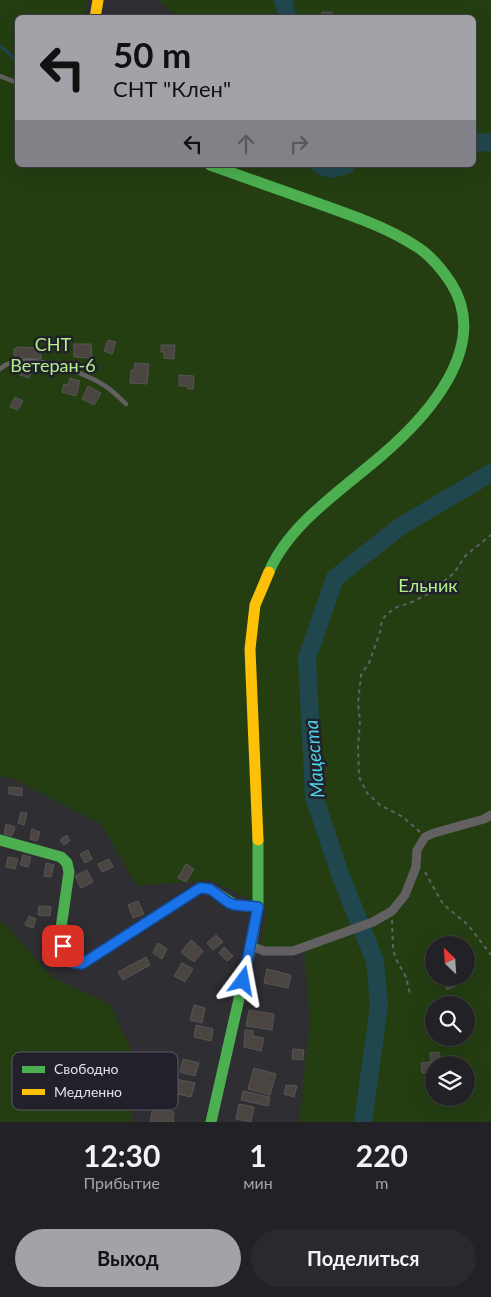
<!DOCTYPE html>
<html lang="ru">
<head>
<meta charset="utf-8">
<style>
	body { margin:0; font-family:Lato,sans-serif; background:#2a2a2e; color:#f1f3f6; height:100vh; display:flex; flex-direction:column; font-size:19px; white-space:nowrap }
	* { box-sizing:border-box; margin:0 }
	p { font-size:16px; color:#a2a4a7 }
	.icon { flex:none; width:28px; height:28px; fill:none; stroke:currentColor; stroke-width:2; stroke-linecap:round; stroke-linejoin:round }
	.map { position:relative; height:1122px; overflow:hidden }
	.sheet { display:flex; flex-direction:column; background:#222226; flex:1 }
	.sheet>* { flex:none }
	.guide { position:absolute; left:15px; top:15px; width:461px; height:152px; border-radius:8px; box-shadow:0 5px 20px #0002,0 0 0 1px #3f3f43; background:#a2a2a9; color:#111; overflow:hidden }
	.needle { width:32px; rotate:335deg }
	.tools { position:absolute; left:425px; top:936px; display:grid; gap:10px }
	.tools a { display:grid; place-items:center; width:50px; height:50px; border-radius:50%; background:#222226; box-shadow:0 5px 20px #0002,0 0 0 1px #3f3f43; font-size:25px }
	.pin { position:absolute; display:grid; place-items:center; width:42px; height:42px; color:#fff; margin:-21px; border-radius:10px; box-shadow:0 2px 8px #0006 }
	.me { position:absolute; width:55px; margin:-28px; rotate:13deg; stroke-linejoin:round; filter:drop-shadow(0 0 4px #0008) }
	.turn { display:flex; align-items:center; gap:18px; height:105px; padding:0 15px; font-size:22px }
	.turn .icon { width:65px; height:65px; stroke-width:2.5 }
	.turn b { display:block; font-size:35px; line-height:42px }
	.lanes { display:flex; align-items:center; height:48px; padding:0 15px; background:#0003; justify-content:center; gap:25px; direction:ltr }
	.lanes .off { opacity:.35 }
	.eta { display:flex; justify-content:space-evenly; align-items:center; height:85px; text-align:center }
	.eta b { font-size:30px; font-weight:700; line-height:35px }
	.button { display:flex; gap:10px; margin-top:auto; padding:10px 15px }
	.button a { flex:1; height:58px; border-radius:30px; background:#a2a2a9; color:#111; font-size:20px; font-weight:700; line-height:58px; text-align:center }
	.button a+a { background:#2a2a2e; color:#f1f3f6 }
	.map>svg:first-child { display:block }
	.green { fill:#243e12; fill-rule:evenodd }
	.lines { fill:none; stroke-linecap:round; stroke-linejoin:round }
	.stream { stroke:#21474e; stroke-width:3 }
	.river { stroke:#21474e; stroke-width:18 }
	.building { fill:#4b4541; stroke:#575555 }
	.path { stroke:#636164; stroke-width:2; stroke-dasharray:4 4; stroke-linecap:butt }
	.lane { stroke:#636062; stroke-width:4.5 }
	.street { stroke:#636062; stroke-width:9 }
	.fast { stroke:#4caf50; stroke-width:11 }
	.slow { stroke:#ffc107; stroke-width:11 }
	.route-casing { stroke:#114b97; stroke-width:12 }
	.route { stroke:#1a73e8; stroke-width:9 }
	.labels { text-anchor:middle; stroke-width:5; stroke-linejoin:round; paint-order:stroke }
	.park-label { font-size:18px; fill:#b0f088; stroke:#22212b }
	.water-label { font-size:19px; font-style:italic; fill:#4ad2e9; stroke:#22212b }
	.key { fill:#22212b; stroke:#5b5b64; stroke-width:1 }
	.key-label { font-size:14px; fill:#e1e1e8 }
</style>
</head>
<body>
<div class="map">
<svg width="491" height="1122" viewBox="0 0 491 1122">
	<rect width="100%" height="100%" fill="#2e2e33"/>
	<g class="green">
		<path d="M0 0H87L84 17 18 18V165H474V18L176 17 158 0H491V1122H299L310 1021 304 949 261 948 267 908 211 880 137 886 101 824 12 778 0 777ZM434 945H466V978H434ZM434 1005H466V1038H434ZM434 1065H466V1098H434Z"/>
		<path d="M0 921 7 926 53 978 110 1004 137 1062 131 1122H0Z"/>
	</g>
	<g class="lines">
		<path class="stream" d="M0 46 18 61"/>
		<g class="river">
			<path d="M283 0 288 18"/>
			<path d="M474 143 491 142"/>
			<path d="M320 165 331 169 346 165"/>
			<path d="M363 1122 379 1006 375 961 341 877 314 797 307 658 335 578 401 526 491 473"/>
		</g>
	</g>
	<g class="building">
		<rect x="322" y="12" width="10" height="6"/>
		<path d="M108 340 116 342 112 354 104 351Z"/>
		<path d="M74 344H91L92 356 91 358 74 357Z"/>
		<path d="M161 345H175L174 359 164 358V352H161Z"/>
		<path d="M19 347 41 348V359L18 358 14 355V349Z"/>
		<path d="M135 363 149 364 147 384 130 383 131 370H134Z"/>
		<path d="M23 369 31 372 29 378 20 375Z"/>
		<path d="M179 375 194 376 193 389H188V386H179Z"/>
		<path d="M70 378 80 381 76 396 62 392 64 384 68 385Z"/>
		<path d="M88 386 101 393 94 405 82 399Z"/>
		<path d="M15 397 23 401 18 410 10 407Z"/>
		<path d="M9 787 22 788V796L9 794Z"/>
		<path d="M21 812 27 813 24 825 18 823Z"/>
		<path d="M6 824 15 827 12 836 4 834Z"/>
		<path d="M32 829 40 832 37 841 30 839Z"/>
		<path d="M67 835 70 841 64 845 60 840Z"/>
		<path d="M88 850 92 859 85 863 80 854Z"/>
		<path d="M23 855 31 857 28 867 20 865Z"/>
		<path d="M8 857 18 859 15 869 6 867Z"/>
		<path d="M109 859 113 867 102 872 98 864Z"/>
		<path d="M46 863 54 865 51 877 44 876Z"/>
		<path d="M186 864 194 869 186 882 178 878Z"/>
		<path d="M87 870 93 882 81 888 75 876Z"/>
		<path d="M138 901 144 914 133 918 128 905Z"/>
		<path d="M39 906 51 907 50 916 38 915Z"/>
		<path d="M29 916 36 919 33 928 25 925Z"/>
		<path d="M216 935 223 942 213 950 207 943Z"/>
		<path d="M191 940 196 944 186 956 181 952Z"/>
		<path d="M158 943 167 949 162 959 153 953Z"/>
		<path d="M197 945 203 951 194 962 187 957Z"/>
		<path d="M224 947 233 956 227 961 219 953Z"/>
		<path d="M146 957 150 965 123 980 118 972Z"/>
		<path d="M182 963 193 969 185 982 174 976Z"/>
		<path d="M267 969 291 975 288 988 264 983Z"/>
		<path d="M442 978H457L460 984 447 990Z"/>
		<path d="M194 1005 205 1008 202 1023 190 1020Z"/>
		<path d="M249 1010 274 1014 272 1030 246 1026Z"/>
		<path d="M196 1025 213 1029 211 1041 194 1037Z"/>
		<path d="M245 1030 253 1031V1036L264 1038 261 1051 244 1047Z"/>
		<path d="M293 1049 304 1050 303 1060 292 1059Z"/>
		<path d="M439 1052 441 1065H434V1071L422 1073 421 1063 431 1062 430 1053Z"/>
		<path d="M183 1059 199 1063 195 1076 180 1072Z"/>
		<path d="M254 1068 276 1074 270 1095 248 1089Z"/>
		<path d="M176 1079 195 1083 191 1097 173 1093Z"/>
		<path d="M286 1085 297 1086 294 1097 284 1094Z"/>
		<path d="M243 1091 270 1097 268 1106 241 1100Z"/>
		<path d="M239 1104 254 1107 251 1122 236 1119Z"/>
		<path d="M153 1107 174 1112 173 1118 174 1122H150Z"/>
	</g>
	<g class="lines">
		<g class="path">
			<path d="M420 832 403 817 380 805 367 793 359 777 358 747 360 721 358 703 361 675 369 663 380 632 382 620 387 614 397 607 412 602 428 594 454 573 466 555 491 535"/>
			<path d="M425 872 443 904 468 925 491 955"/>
			<path d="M392 920 393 950 397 961 406 977 410 994"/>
		</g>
		<g class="lane">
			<path d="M0 76 18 83"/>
			<path d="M0 369C21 349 81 371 102 384 111 389 119 397 126 404"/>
		</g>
		<path class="street" d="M251 946 264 951H293L373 922 392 911 405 895 416 867 417 850 425 837 434 833 484 819 491 815"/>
		<g class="fast">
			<path d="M210 165C246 178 281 190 317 203 350 215 384 226 414 245 430 254 441 268 451 283 491 346 428 416 381 456 343 489 289 524 269 572"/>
			<path d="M0 840 61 857 67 863 69 872 61 928 66 958 73 963 82 964 200 888 210 889 235 905 258 907"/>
			<path d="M211 1122 251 946 258 907V840"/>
		</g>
		<g class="slow">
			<path d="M95 18 98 0"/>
			<path d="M258 840 250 649 255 605 269 572"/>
		</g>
	</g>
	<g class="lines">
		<g class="route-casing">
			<path id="route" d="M63 946 66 958 74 963 82 964 200 888 210 889 229 903 235 905 258 907 243 981"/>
		</g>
		<use href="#route" class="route"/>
	</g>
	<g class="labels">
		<g class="park-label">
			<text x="53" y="351">СНТ<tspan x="53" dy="21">Ветеран-6</tspan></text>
			<text x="428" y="592">Ельник</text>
		</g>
		<g class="water-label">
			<text transform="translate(314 759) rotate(-95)" y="7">Мацеста</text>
		</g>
	</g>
	<rect x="12" y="1052" width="166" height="58" rx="8" class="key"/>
	<rect x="22" y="1066" width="23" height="7" fill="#4caf50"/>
	<rect x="22" y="1089" width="23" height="6" fill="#ffc107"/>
	<g class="key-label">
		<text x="54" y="1074">Свободно</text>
		<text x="54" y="1097">Медленно</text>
	</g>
</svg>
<div class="tools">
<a><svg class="needle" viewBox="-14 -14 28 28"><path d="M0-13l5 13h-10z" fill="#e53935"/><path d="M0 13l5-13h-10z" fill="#a2a4a7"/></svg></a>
<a><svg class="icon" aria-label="search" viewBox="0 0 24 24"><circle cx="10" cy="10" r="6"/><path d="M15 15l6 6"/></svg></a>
<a><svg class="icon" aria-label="layers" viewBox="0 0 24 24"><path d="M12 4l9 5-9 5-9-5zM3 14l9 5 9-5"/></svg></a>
</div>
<div class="pin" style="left:63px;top:946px;background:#d93025"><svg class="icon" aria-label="arrive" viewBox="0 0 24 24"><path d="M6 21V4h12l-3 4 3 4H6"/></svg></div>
<svg class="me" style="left:243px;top:981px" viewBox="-20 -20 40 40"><path d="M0-17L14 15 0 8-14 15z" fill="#1a73e8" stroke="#fff" stroke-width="4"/></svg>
<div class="guide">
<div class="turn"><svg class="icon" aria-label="left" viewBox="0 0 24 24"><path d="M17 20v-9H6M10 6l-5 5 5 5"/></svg><div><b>50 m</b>СНТ &quot;Клен&quot;</div></div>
<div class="lanes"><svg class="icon" aria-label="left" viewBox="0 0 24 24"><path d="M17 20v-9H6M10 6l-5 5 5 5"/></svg><svg class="icon off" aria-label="ahead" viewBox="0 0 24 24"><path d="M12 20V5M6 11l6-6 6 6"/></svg><svg class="icon off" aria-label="right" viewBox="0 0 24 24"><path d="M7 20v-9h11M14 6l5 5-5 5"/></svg></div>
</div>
</div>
<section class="sheet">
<div class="eta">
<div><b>12:30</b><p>Прибытие</p></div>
<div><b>1</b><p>мин</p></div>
<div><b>220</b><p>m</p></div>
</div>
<div class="button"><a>Выход</a><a>Поделиться</a></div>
</section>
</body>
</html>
